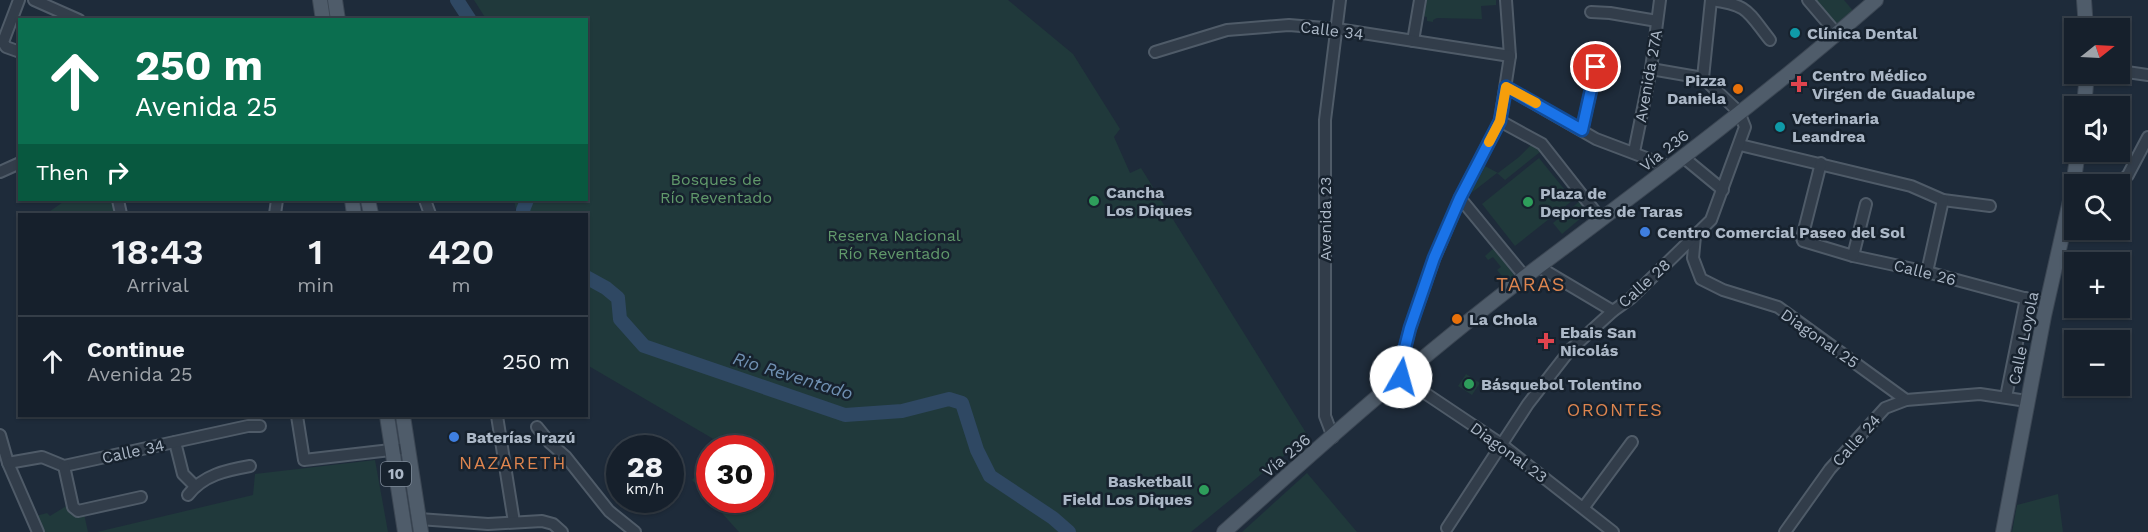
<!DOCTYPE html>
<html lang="en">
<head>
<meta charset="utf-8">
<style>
	body { margin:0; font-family:"Work Sans",sans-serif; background:#232d38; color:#f1f3f6; height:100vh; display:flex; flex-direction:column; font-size:22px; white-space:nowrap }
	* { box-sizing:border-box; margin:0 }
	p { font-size:20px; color:#9ea3a9 }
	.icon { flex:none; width:33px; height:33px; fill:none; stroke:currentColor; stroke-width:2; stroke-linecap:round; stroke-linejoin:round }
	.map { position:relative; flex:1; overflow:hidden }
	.side { position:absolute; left:18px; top:213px; width:570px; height:204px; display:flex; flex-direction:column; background:#16202c; border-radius:0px; box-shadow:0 2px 4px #0004,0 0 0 2px #353e48 }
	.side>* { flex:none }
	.hud { position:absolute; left:18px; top:18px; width:570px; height:183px; border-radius:0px; box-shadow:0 2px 4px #0004,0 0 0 2px #353e48; background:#0b6e4f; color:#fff; overflow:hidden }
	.needle { width:39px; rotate:72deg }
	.tools { position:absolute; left:2064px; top:18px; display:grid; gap:12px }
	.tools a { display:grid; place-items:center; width:66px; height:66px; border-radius:0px; background:#16202c; box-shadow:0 2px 4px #0004,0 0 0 2px #353e48; font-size:30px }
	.speed { position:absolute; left:606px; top:435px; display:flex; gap:12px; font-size:30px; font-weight:700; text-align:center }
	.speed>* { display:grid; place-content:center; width:78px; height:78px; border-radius:50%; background:#16202c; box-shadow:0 2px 4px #0004,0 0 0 2px #353e48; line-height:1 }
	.speed small { font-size:15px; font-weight:400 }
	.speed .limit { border:9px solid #d22; background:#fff; color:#111 }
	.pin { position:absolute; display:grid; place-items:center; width:51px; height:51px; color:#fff; margin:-26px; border:3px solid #fff; border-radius:50%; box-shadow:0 2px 6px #0007 }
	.me { position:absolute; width:66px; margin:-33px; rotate:7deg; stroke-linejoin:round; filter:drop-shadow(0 0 4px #0008) }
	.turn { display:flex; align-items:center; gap:21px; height:126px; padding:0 18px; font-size:27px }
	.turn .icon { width:78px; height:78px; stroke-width:2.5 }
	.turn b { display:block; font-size:42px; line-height:51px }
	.then { display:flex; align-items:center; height:57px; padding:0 18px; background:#0003; gap:12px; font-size:22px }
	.eta { display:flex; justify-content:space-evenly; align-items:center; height:102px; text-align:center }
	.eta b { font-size:36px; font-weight:600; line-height:42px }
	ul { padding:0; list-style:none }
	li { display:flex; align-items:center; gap:18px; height:90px; padding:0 18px; border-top:2px solid #353e48 }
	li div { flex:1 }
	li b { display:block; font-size:22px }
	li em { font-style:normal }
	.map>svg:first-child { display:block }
	.green { fill:#20393b }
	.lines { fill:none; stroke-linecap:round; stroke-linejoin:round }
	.river { stroke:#2f4863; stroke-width:14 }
	.minor-casing { stroke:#4f5b68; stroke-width:14 }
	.major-casing { stroke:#3b4653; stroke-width:16 }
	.minor { stroke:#323d4a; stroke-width:10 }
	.major { stroke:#4f5c6a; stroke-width:14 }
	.route-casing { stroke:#114b97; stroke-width:15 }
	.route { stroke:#1a73e8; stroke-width:10 }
	.slow { stroke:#f59e0b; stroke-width:10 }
	.culture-dot { fill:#0f9aa8; stroke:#17222e; stroke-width:2 }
	.health-dot { fill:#e0444e; stroke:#17222e; stroke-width:2 }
	.food-dot { fill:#e8710a; stroke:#17222e; stroke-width:2 }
	.leisure-dot { fill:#2e9e5b; stroke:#17222e; stroke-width:2 }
	.shop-dot { fill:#3f7fe0; stroke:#17222e; stroke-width:2 }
	.labels { text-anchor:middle; stroke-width:5; stroke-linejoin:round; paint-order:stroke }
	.shield { fill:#17222e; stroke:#7f8b99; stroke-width:1.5 }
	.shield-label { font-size:15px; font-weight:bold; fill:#acb8c7 }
	.street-label { font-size:16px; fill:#acb8c7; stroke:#17222e }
	.poi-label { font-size:16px; font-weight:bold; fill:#acb8c7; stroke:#17222e; text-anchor:start }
	.park-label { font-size:16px; fill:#61996b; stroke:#17222e }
	.water-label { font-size:18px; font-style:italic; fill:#7090b2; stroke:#17222e }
	.neighbourhood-label { font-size:18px; letter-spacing:1.5px; fill:#de854f; stroke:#17222e }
	.quarter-label { font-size:20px; letter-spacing:1.5px; fill:#de854f; stroke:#17222e }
</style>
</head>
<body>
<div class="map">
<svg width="2148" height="532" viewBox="0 0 2148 532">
	<rect width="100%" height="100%" fill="#1e2b3a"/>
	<g class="green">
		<path d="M474 0H1008L1073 54 1120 129 1114 137 1130 173 1141 168 1308 436 1191 532H739L710 500H760V448H719L722 444 587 365 586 214H517L514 200H586V20L486 19Z"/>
		<path d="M1423 0H1496V5L1481 6 1482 19 1437 18 1433 20V22L1427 21V17L1422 16Z"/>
		<path d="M1808 0H1844L1854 12 1832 28Z"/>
		<path d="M1534 142 1540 152 1505 180 1497 173 1470 194 1485 166 1498 173 1519 157Z"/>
		<path d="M1539 158 1573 200 1515 246 1482 204Z"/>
		<path d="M66 200H113V212L108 214H46Z"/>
		<path d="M1580 201 1588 212 1562 234 1553 223Z"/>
		<path d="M1494 248 1514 275 1506 281 1497 270 1501 267 1493 257 1488 260 1485 256Z"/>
		<path d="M1466 374 1480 383 1472 395 1458 386Z"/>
		<path d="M375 460 388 532H97L253 495 255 474Z"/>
		<path d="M710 460V499L692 480Z"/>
		<path d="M1307 473 1357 532H1242Z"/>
		<path d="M2058 494 2063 532H2012L2017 505Z"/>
		<path d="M68 505 84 514 88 532H40L36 516 47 513 50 516Z"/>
	</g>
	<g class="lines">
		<g class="river">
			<path d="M457 0 470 20"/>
			<path d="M524 214 523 210 527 200"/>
			<path d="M586 277 606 288 618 298 620 319 644 346 845 415 902 411 949 399 962 403 977 450 990 476 1053 518 1069 532"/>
		</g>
		<g class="minor-casing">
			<g id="minor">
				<path d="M19 0 3 42 6 47 20 52"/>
				<path d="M34 0 79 20"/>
				<path d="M1506 0 1510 56 1500 121 1542 144 1601 219"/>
				<path d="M1711 0C1749 5 1747 11 1770 40"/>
				<path d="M1808 0 1837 34"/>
				<path d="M1591 12 1610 13 1657 21"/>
				<path d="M1413 41 1420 0"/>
				<path d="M1155 52 1227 30 1289 25 1337 29 1510 56"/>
				<path d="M1651 69 1703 78"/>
				<path d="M2120 71 2148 75"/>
				<path d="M1506 87 1596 139 1670 167"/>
				<path d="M1500 121 1460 198 1434 259 1410 328 1401 363V377L1501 444 1613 532"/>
				<path d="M1582 130 1596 67"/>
				<path d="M1740 145 1911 186 1943 200 1990 206"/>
				<path d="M1634 152 1651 69 1660 0"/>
				<path d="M1683 157 1723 190"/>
				<path d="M1821 163 1802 238 1803 241 1853 256 1927 272 2046 304"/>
				<path d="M0 172 20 163"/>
				<path d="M2119 184 2128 175 2148 137"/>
				<path d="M1460 198 1525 277"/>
				<path d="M118 200 121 214"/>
				<path d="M425 200 430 214"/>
				<path d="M275 214 277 200"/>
				<path d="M1695 236 1693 258 1701 279 1723 290 1778 307 1906 400"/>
				<path d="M1853 256 1866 204"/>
				<path d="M1539 267 1613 311"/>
				<path d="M1927 272 1943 200"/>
				<path d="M2006 397 2026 298"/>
				<path d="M297 416 304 460 408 448"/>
				<path d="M497 416 514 522"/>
				<path d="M537 427 550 443 566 457 609 511 635 532"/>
				<path d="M0 435 8 463 38 532"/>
				<path d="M1333 437 1325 416V120L1340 0"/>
				<path d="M175 442 183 474 195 486"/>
				<path d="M8 463 42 457 64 466 248 426H260"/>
				<path d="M64 466 73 507 78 511 141 497"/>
				<path d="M188 495C203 475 227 470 250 466"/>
				<path d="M1584 507 1632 442"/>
				<path d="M419 519 488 524 542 521 553 524 562 532"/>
				<path d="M1447 528 1528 404 1570 350 1613 311 1631 298 1711 220 1745 127 1739 112 1703 78 1711 0"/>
				<path d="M1785 532 1830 469 1885 408 1906 400 1980 394 2027 401"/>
			</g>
		</g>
		<g class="major-casing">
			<g id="major">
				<path d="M320 0 323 20"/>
				<path d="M335 0 338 20"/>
				<path d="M2084 0 2086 28"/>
				<path d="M2084 106 2087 74"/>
				<path d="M352 200 354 214"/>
				<path d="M368 200 371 214"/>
				<path d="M387 416 405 532"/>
				<path d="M403 416 421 532"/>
				<path d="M1224 532C1322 444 1421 356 1526 276 1644 187 1764 98 1876 0"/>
				<path d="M2003 532 2044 316 2072 192 2078 152"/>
			</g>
		</g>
		<use href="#minor" class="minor"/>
		<use href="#major" class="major"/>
	</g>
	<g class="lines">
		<g class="route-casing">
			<path id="route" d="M1401 377V363L1410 328 1434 258 1460 198 1500 121 1506 87 1582 130 1596 67"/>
		</g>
		<use href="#route" class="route"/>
		<path class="slow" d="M1489 142 1500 121 1506 87 1536 103"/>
	</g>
	<g class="culture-dot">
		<circle cx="1795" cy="33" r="6"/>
		<circle cx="1780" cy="127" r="6"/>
	</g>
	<g class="health-dot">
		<path d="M1796 75h6v6h6v6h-6v6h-6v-6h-6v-6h6z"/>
		<path d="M1543 332h6v6h6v6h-6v6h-6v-6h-6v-6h6z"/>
	</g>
	<g class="food-dot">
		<circle cx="1738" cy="89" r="6"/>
		<circle cx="1457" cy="319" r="6"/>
	</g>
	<g class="leisure-dot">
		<circle cx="1094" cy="201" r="6"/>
		<circle cx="1528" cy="202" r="6"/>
		<circle cx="1469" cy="384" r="6"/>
		<circle cx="1204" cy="490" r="6"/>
	</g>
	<g class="shop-dot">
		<circle cx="1645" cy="232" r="6"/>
		<circle cx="454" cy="437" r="6"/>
	</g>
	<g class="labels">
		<rect class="shield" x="381" y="462" width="30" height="24" rx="4.5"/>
		<g class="shield-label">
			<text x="396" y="479">10</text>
		</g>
		<g class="street-label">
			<text transform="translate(1332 30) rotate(7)" y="6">Calle 34</text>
			<text transform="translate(1648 76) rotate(-80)" y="6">Avenida 27A</text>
			<text transform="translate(1664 150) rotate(-38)" y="6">Vía 236</text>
			<text transform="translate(1325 219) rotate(-90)" y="6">Avenida 23</text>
			<text transform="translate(1925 272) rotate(14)" y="6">Calle 26</text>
			<text transform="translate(1644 283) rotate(-42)" y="6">Calle 28</text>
			<text transform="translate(1820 338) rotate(35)" y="6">Diagonal 25</text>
			<text transform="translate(2023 338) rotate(-78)" y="6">Calle Loyola</text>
			<text transform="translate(1856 440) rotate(-48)" y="6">Calle 24</text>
			<text transform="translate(133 451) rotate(-12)" y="6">Calle 34</text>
			<text transform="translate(1509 452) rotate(36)" y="6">Diagonal 23</text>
			<text transform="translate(1286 455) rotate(-40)" y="6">Vía 236</text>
		</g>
		<g class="poi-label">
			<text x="1807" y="39">Clínica Dental</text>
			<text x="1812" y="81">Centro Médico<tspan x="1812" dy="18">Virgen de Guadalupe</tspan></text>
			<text x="1726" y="86" text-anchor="end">Pizza<tspan x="1726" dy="18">Daniela</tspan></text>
			<text x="1792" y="124">Veterinaria<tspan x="1792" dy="18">Leandrea</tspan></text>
			<text x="1106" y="198">Cancha<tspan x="1106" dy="18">Los Diques</tspan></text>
			<text x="1540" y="199">Plaza de<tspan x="1540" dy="18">Deportes de Taras</tspan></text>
			<text x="1657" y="238">Centro Comercial Paseo del Sol</text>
			<text x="1469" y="325">La Chola</text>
			<text x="1560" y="338">Ebais San<tspan x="1560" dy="18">Nicolás</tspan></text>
			<text x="1481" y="390">Básquebol Tolentino</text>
			<text x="466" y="443">Baterías Irazú</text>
			<text x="1192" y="487" text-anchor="end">Basketball<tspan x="1192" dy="18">Field Los Diques</tspan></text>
		</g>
		<g class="park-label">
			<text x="716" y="185">Bosques de<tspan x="716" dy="18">Río Reventado</tspan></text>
			<text x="894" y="241">Reserva Nacional<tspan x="894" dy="18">Río Reventado</tspan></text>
		</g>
		<g class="water-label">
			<text transform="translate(793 376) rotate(17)" y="6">Rio Reventado</text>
		</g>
		<g class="neighbourhood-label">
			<text x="1615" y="416">ORONTES</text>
			<text x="513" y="469">NAZARETH</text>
		</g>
		<g class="quarter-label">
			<text x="1531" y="291">TARAS</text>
		</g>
	</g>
</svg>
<div class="tools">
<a><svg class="needle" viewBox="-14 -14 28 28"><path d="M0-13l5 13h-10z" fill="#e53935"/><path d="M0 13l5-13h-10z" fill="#9ea3a9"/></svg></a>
<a><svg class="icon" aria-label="sound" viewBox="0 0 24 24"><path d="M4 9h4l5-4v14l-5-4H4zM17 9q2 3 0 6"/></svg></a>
<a><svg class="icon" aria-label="search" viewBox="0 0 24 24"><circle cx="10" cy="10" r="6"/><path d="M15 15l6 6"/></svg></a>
<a>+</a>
<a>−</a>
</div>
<div class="speed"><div>28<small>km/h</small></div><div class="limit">30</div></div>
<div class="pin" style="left:1596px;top:67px;background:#d93025"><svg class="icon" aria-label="arrive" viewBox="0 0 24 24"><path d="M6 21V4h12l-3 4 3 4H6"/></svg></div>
<svg class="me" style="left:1401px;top:377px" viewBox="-20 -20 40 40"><circle r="19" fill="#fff"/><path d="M0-13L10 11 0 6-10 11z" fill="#1a73e8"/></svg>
<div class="hud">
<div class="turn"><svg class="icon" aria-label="ahead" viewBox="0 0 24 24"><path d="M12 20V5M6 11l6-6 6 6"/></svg><div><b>250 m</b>Avenida 25</div></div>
<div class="then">Then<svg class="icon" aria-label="right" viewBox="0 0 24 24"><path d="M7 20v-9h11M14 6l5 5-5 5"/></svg></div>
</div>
<section class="side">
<div class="eta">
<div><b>18:43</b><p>Arrival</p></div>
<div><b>1</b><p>min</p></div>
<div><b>420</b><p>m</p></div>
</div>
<ul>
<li><svg class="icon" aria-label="ahead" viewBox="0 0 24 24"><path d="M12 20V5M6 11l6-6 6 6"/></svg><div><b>Continue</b><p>Avenida 25</p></div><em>250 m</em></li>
</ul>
</section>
</div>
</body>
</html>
